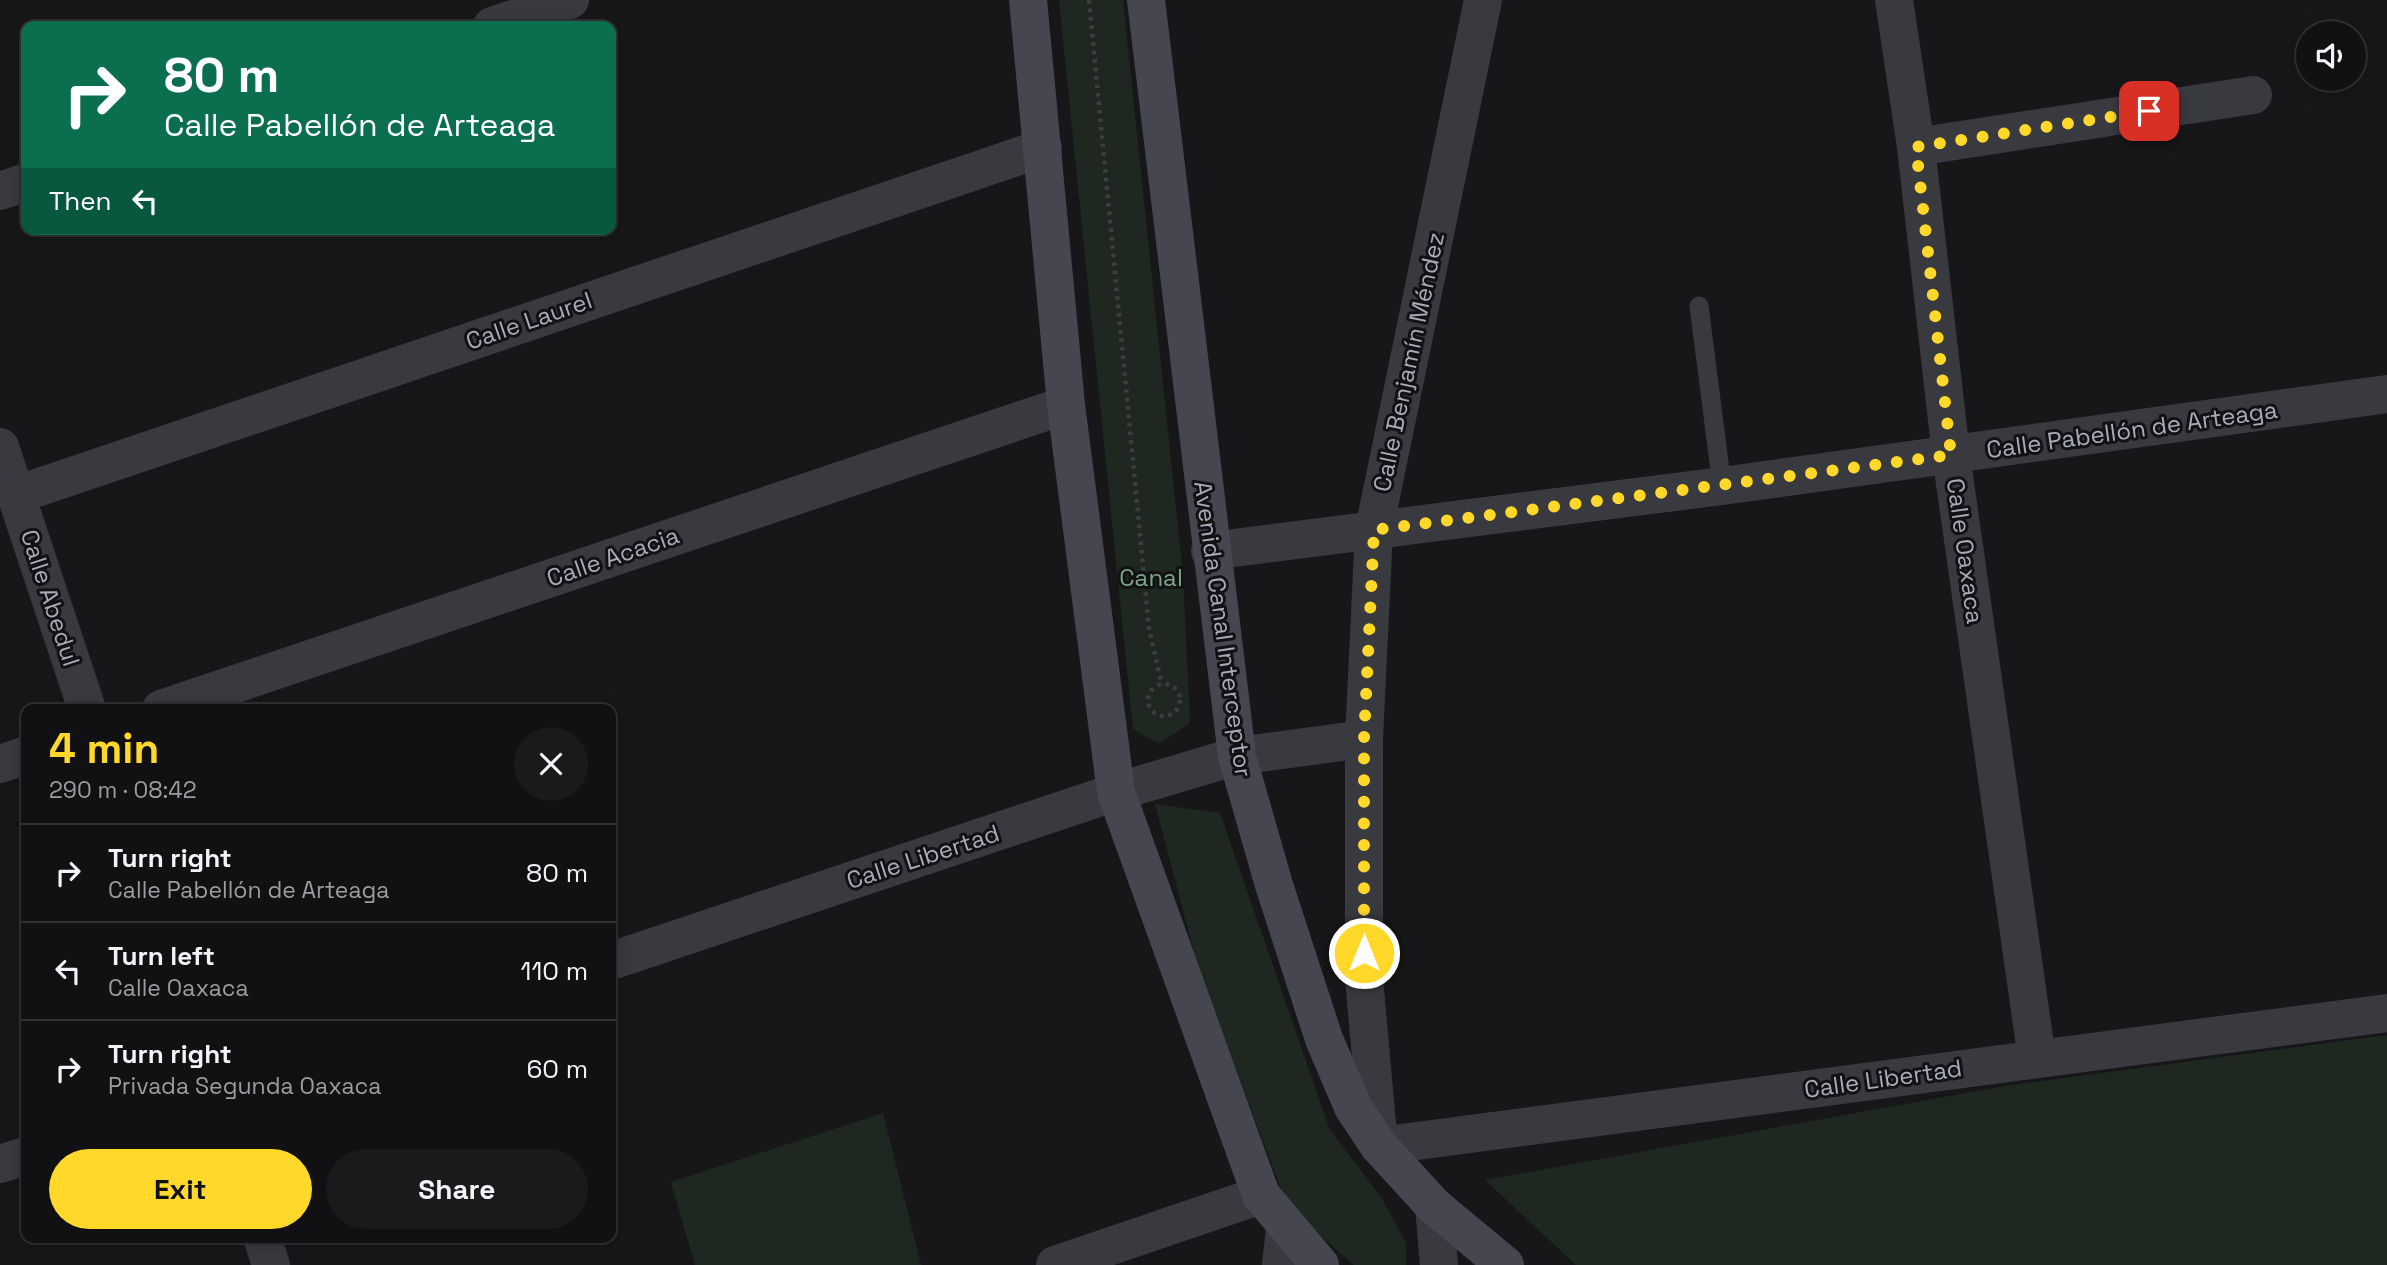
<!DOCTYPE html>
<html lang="en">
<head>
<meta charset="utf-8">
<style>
	body { margin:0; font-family:"Space Grotesk",sans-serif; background:#1a1a1c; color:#f1f3f6; height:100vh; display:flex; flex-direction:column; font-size:26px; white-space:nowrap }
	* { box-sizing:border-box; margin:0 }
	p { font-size:23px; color:#9c9da0 }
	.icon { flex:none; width:38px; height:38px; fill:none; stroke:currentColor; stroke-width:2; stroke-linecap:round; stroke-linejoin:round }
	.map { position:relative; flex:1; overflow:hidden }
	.details { position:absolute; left:21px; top:704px; width:595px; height:539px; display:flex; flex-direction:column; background:#111113; border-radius:14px; box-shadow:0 4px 18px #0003,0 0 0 2px #303133 }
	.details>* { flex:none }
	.guide { position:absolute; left:21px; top:21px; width:595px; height:214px; border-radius:14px; box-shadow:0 4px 18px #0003,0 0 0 2px #303133; background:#0b6e4f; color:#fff; overflow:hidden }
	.buttons { position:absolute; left:2296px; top:21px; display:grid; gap:14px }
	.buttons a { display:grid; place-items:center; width:70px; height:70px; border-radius:50%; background:#111113; box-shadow:0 4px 18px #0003,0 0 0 2px #303133; font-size:35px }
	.pin { position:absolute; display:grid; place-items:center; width:60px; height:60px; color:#fff; margin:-30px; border-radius:14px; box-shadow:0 4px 10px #0006 }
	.me { position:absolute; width:77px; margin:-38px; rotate:0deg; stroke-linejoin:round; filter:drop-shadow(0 0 5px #0008) }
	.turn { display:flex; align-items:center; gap:24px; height:147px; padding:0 28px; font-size:32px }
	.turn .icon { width:91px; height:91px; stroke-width:2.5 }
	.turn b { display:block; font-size:49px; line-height:60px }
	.then { display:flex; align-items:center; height:66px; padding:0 28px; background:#0003; gap:14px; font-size:26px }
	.round { display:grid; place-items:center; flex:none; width:74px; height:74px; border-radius:37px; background:#1a1a1c }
	.summary { display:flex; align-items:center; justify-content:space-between; height:119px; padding:0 28px }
	h1 { font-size:42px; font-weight:600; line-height:52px; color:#ffd829 }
	.button { display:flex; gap:14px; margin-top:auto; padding:14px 28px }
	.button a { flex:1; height:80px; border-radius:42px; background:#ffd829; color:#111; font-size:28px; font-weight:600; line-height:80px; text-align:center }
	.button a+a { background:#1a1a1c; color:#f1f3f6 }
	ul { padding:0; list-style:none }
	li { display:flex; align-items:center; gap:21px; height:98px; padding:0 28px; border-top:2px solid #303133 }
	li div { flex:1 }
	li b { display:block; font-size:26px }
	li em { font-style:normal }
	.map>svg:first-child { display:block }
	.green { fill:#1e2821 }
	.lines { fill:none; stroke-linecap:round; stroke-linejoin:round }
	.path { stroke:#3d3e45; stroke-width:4.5; stroke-dasharray:3.5 5; stroke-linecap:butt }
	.service { stroke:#393940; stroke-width:19 }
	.minor { stroke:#393940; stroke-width:38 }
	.tertiary { stroke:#393940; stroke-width:38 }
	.secondary { stroke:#45464f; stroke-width:38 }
	.route { stroke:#ffd829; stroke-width:12; stroke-dasharray:0 21.6 }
	.labels { text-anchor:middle; stroke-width:6; stroke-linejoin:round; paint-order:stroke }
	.street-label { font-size:24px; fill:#a8abba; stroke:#121214 }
	.park-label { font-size:24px; fill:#7da686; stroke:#121214 }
</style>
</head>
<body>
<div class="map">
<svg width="2387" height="1265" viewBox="0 0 2387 1265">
	<rect width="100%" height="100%" fill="#171719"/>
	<g class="green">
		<path d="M1059 0H1123L1183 576 1190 723 1159 744 1133 729Z"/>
		<path d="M1155 804 1220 813 1330 1130 1381 1197 1406 1243V1265H1354L1299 1217 1281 1189 1198 967Z"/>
		<path d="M2387 1035V1265H1576L1485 1180 2005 1086Z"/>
		<path d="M883 1113 921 1265H695L671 1182Z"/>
	</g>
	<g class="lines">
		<g class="path">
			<path d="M1089 0 1149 629 1162 685"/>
			<circle cx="1164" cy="700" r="16"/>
		</g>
		<path class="service" d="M1699 306 1722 486"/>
		<g class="minor">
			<path d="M1483 0 1374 530 1364 739V979L1379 1146 2387 1013"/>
			<path d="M1894 0 1916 147 1951 455 2037 1059"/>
			<path d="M492 26 570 0"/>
			<path d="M1916 147 2253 95"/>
			<path d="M0 191 26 182"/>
			<path d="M0 447 87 709"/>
			<path d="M16 495 1043 148"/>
			<path d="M1210 551 1722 486 2387 394"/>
			<path d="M161 709 1066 405"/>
			<path d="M0 764 26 755"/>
			<path d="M611 961 1116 792 1237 756 1364 739"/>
			<path d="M0 1164 26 1156"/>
			<path d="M262 1237 271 1265"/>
			<path d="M1055 1265 1261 1195"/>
		</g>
		<g class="tertiary">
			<path d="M1434 1206 1439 1265"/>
			<path d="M1281 1265 1285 1228"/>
		</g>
		<g class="secondary">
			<path d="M1028 0 1066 405 1116 792 1261 1195 1320 1265"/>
			<path d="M1146 0 1237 756 1274 885 1324 1039 1353 1107 1379 1146 1434 1206 1505 1265"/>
		</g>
	</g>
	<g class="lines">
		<path class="route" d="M1364 953V739L1374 530 1951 455 1916 147 2149 111"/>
	</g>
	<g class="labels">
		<g class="street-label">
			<text transform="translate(529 321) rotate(-19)" y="8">Calle Laurel</text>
			<text transform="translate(1409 362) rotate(-78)" y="8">Calle Benjamín Méndez</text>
			<text transform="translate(2132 430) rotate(-8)" y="8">Calle Pabellón de Arteaga</text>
			<text transform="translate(1965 551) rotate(82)" y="8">Calle Oaxaca</text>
			<text transform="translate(613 557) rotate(-19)" y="8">Calle Acacia</text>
			<text transform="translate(50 598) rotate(72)" y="8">Calle Abedul</text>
			<text transform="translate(1223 629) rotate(82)" y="8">Avenida Canal Interceptor</text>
			<text transform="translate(923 857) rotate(-18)" y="8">Calle Libertad</text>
			<text transform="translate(1883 1079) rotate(-8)" y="8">Calle Libertad</text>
		</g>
		<g class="park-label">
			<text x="1151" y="586">Canal</text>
		</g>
	</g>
</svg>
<div class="buttons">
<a><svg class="icon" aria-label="sound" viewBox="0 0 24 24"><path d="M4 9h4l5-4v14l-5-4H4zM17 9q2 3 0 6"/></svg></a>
</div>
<div class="pin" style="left:2149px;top:111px;background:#d93025"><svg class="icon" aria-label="arrive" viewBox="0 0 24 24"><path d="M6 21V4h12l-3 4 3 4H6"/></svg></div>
<svg class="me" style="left:1364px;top:953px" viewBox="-20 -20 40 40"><circle r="17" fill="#ffd829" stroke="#fff" stroke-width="3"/><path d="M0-11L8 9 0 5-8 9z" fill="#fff"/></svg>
<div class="guide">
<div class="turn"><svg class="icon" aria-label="right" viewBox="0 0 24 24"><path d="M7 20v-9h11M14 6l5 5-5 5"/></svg><div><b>80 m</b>Calle Pabellón de Arteaga</div></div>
<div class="then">Then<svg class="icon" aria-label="left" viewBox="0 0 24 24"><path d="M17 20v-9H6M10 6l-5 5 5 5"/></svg></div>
</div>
<section class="details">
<div class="summary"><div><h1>4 min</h1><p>290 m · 08:42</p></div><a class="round"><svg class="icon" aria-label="close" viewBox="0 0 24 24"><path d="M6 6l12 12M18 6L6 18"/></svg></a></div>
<ul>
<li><svg class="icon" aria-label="right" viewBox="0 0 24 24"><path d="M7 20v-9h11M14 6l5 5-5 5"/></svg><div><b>Turn right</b><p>Calle Pabellón de Arteaga</p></div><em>80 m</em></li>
<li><svg class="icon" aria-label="left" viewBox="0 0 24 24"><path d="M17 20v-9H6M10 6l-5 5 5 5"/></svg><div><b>Turn left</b><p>Calle Oaxaca</p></div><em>110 m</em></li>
<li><svg class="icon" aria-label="right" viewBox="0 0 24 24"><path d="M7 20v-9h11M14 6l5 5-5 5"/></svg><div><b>Turn right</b><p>Privada Segunda Oaxaca</p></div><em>60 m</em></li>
</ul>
<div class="button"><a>Exit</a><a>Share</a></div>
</section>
</div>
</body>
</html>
